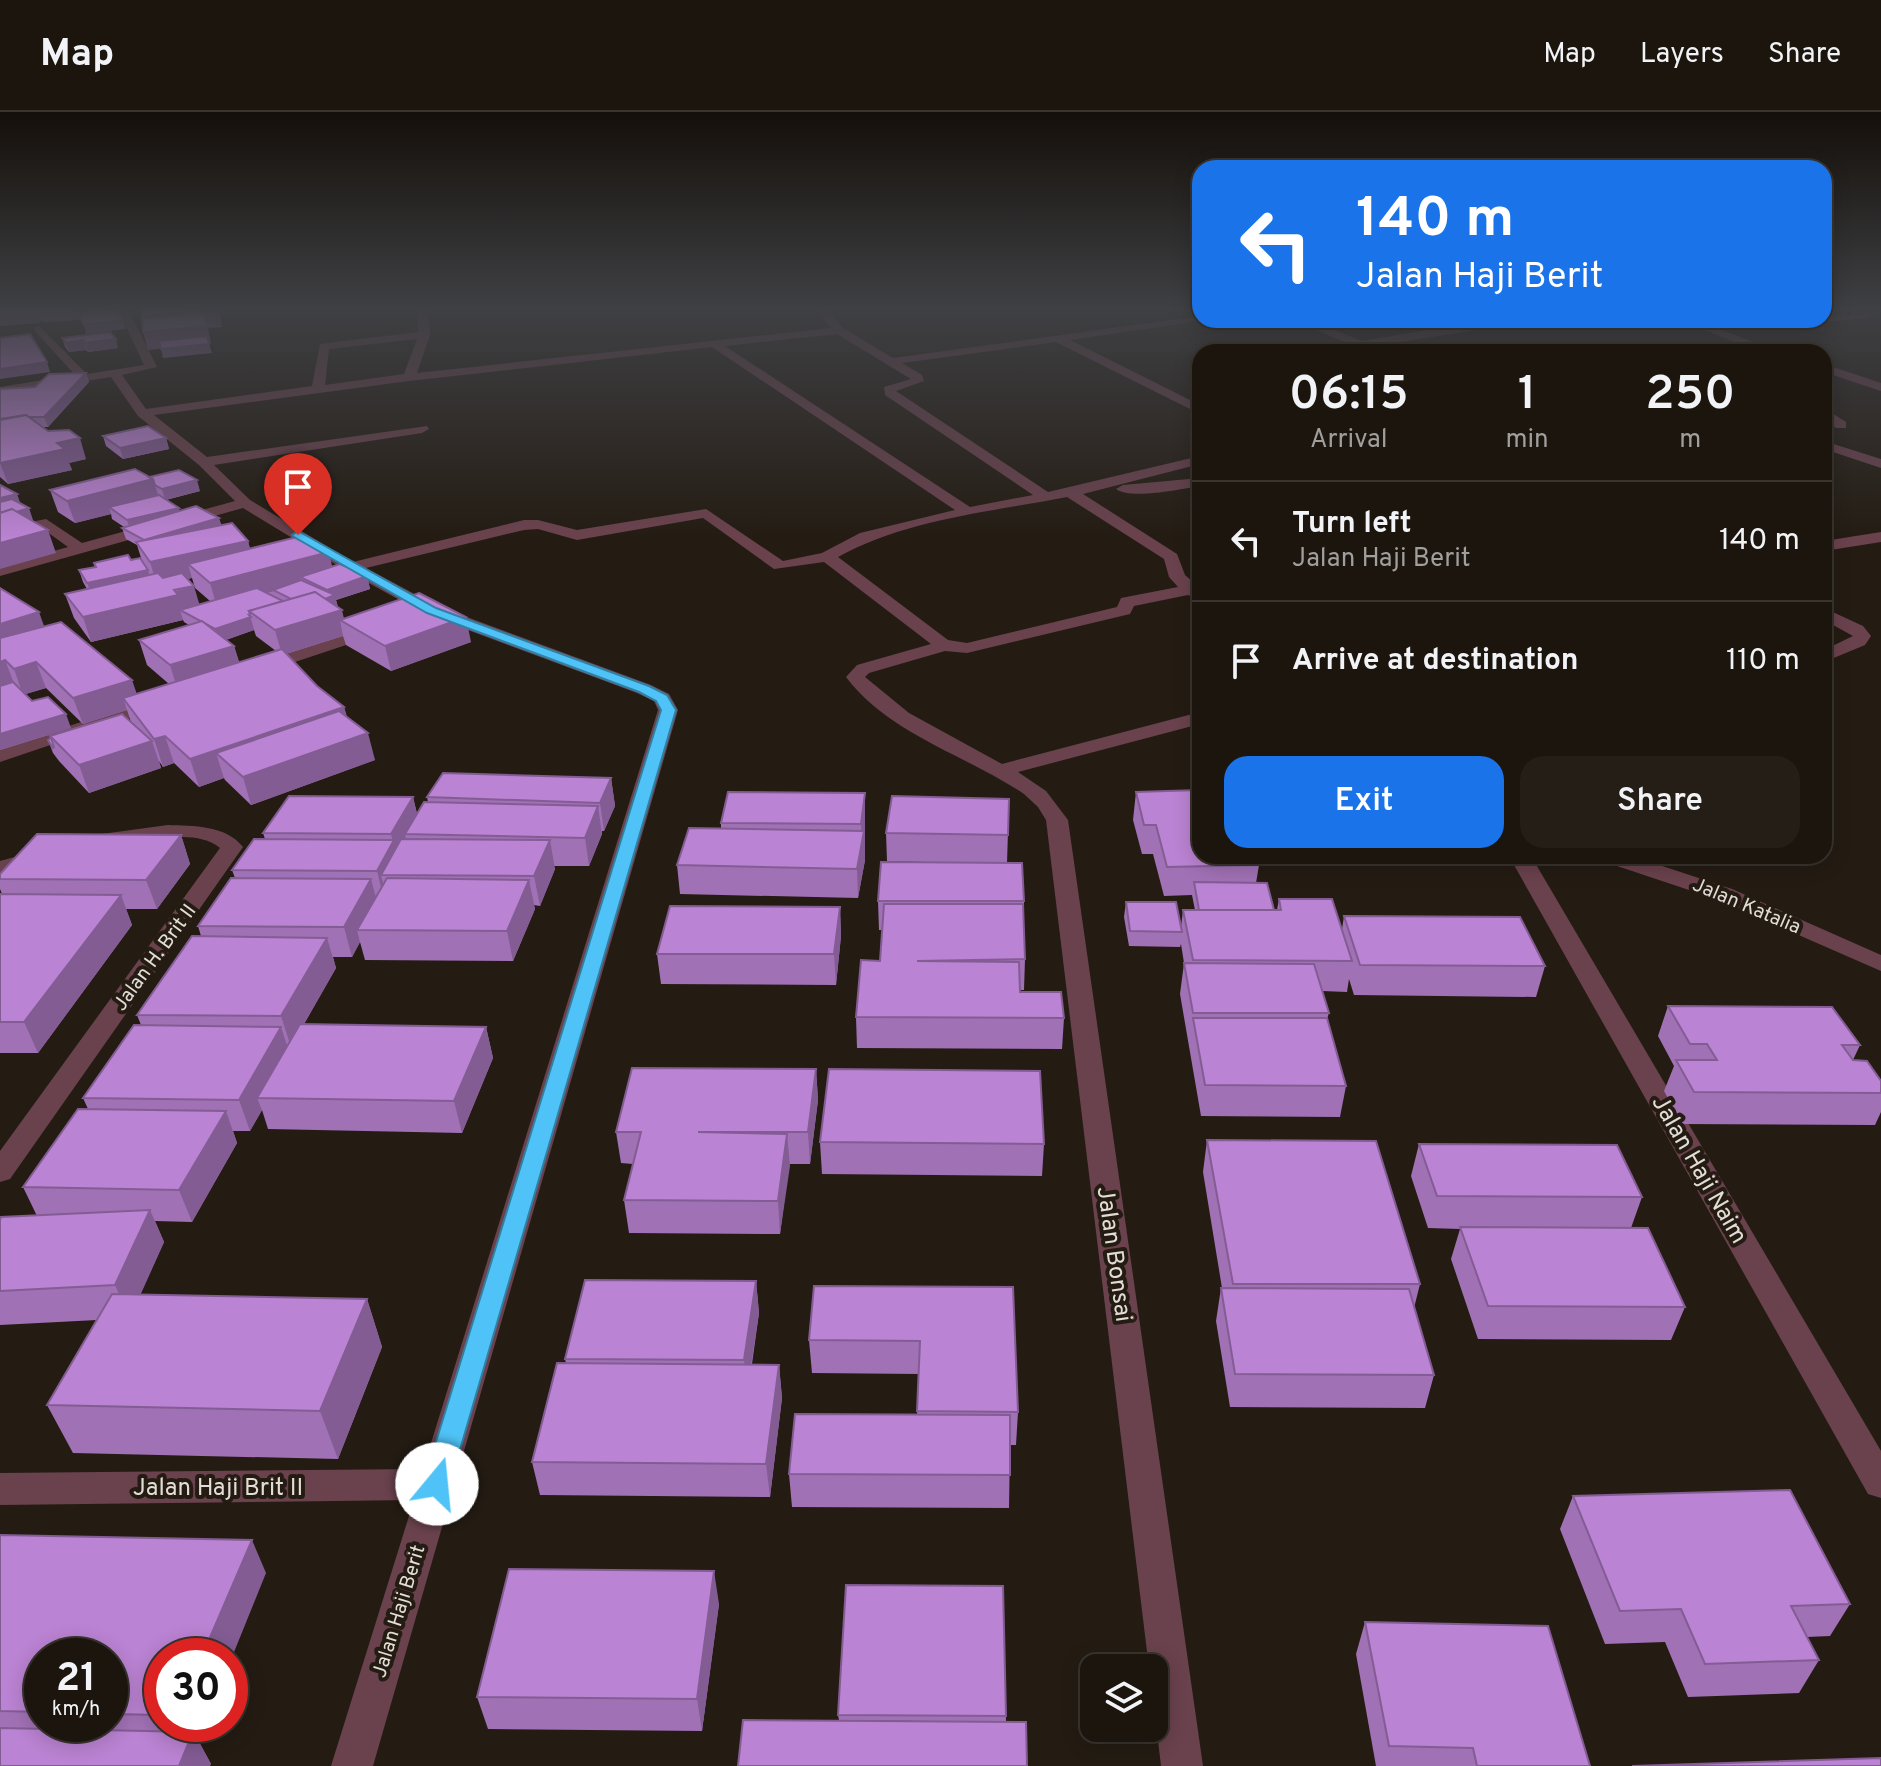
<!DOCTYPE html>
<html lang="en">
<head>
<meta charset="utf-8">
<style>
	body { margin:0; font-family:Overpass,sans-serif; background:#241e17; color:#f1f3f6; height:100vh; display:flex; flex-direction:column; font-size:30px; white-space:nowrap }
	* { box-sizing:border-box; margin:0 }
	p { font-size:26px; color:#a09f9e }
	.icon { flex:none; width:44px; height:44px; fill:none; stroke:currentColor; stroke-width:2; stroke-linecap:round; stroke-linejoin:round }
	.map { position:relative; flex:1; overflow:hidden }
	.drawer { position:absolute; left:1192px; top:232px; width:640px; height:520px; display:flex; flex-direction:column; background:#1b150e; border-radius:24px; box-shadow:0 4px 20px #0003,0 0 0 2px #39342e }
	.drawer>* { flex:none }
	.guide { position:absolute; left:1192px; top:48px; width:640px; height:168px; border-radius:24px; box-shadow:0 4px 20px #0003,0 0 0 2px #39342e; background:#1a73e8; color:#fff; overflow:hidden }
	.fabs { position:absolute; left:1080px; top:1542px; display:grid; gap:16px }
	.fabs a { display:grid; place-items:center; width:88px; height:88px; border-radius:16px; background:#1b150e; box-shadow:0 4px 20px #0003,0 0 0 2px #39342e; font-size:40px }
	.speed { position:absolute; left:24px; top:1526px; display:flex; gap:16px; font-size:40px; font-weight:700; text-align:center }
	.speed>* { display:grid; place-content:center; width:104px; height:104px; border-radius:50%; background:#1b150e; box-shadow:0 4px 20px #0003,0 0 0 2px #39342e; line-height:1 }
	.speed small { font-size:20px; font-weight:400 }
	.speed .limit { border:12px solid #d22; background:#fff; color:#111 }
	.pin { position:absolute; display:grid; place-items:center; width:68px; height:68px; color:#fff; margin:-82px -34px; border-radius:50% 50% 50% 0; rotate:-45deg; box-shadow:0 0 8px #0007 }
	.pin .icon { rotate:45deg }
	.me { position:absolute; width:88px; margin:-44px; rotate:17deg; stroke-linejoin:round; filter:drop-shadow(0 0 6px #0008) }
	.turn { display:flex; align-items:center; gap:28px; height:168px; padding:0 32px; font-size:36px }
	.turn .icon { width:104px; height:104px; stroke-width:2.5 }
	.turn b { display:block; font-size:56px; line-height:68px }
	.eta { display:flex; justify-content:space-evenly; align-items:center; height:136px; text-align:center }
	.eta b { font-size:48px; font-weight:600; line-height:56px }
	.primary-button { display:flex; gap:16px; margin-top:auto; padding:16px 32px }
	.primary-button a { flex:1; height:92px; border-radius:24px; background:#1a73e8; color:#fff; font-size:32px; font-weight:600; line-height:92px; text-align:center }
	.primary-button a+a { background:#241e17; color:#f1f3f6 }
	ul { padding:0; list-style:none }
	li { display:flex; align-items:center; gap:24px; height:120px; padding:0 32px; border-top:2px solid #39342e }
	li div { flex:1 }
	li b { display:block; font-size:30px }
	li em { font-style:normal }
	header { display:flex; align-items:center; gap:48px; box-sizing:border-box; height:112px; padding:0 40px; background:#1b150e; border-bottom:2px solid #39342e }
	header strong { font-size:38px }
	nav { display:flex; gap:44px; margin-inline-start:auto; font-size:28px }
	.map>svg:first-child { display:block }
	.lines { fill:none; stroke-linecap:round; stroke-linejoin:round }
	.minor { fill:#6a424d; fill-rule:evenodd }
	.wall { fill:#a171b5; fill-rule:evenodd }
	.shaded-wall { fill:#835c94 }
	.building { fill:#bb83d3; stroke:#835c94; stroke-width:2 }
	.route { fill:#4fc3f7; stroke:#337fa1; stroke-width:2 }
	.labels { text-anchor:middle; stroke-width:8; stroke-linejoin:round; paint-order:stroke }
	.street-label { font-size:20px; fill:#e3ddd7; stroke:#241c13 }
	.near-street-label { font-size:24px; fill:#e3ddd7; stroke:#241c13 }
</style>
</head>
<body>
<header>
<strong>Map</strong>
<nav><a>Map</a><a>Layers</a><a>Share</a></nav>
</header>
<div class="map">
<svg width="1881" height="1654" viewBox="0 0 1881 1654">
	<rect width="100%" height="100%" fill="#241c13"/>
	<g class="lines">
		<g class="minor">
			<path d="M117 195H127L157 255 122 263 146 297 312 274 320 232 418 220 417 195H427L430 223 417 261 831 216 814 195H825L843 216 893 246 1200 204V208H1205L1070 228 1200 293V302L1056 230 902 251 922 263 924 269 896 279 1048 380 1200 344V352L1083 382 1177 442 1185 463 1200 476V488L1188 483 1134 494 1130 502 967 541 945 539 869 561 865 565 909 601 1002 652 1200 600V612L1018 660 1046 679 1068 708 1203 1654H1161L1154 1594V1556H1149L1046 708 1038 695 1024 682C966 643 889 622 846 565L857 553 931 532 824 450 774 457 703 406 577 428 538 417 524 418 366 456 437 494 651 573 669 582 678 598 373 1654H331L414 1388 0 1393V1361L423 1357 658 598 654 589 637 581 425 502 345 458 243 396 0 464V454L68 435 43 417 0 426V416L46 407 82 431 235 389 199 353 138 304 111 265 0 283V275L75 263 35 219V215L39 214 87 262 144 253ZM837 222 911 267 884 275 885 283 1033 383 970 395 725 234ZM417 227 404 262 325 273 329 237ZM712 235 955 398 860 421 822 441 783 449 706 397 577 418 538 408H524L353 450 250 388 214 353 422 321 429 317 427 314 207 345 154 303 409 269ZM1067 385 1164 447 1169 465 1178 475 1121 486 1117 495 967 531 948 528 838 445C907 407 990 400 1067 385Z"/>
			<path d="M1870 201V205L1866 206 1824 210 1819 208H1824V204Z"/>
			<path d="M1293 208H1308L1362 229 1465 212 1540 208 1374 234 1378 240 1356 235Z"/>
			<path d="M1781 208H1811L1785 213 1781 212Z"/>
			<path d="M1709 213 1773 238 1775 240H1759L1705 218V214Z"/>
			<path d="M1824 252 1881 271V279L1824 260Z"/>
			<path d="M1824 296 1846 310V316H1836L1824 306Z"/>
			<path d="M1824 329 1881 347V356L1824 337Z"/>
			<path d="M1200 366V374C1181 377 1131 388 1116 377L1123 373Z"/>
			<path d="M1881 420V430L1824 439V429Z"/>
			<path d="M1824 496 1863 514 1871 524 1865 533 1824 550V538L1853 524 1824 508Z"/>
			<path d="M376 512 382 513 385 517 382 521 265 560H253L250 556 253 552Z"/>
			<path d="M156 585 163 587 166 591 163 595 0 650V637Z"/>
			<path d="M168 713C193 714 226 713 243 735L10 1067 0 1070V1039L220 736C189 711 129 737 94 735 87 735 88 734 84 729L87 724Z"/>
			<path d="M37 739 45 741 48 746 45 751 0 763V749Z"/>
			<path d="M1509 744H1531L1881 1339V1386L1868 1382Z"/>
			<path d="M1599 744H1632L1732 777 1881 843V859L1716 787 1602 749Z"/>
		</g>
	</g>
	<g class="wall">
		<path d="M62 226 118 236 88 240 86 238 69 240 65 235Z"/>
		<path d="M86 261 89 270 48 315H43L86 347 69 351 72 358 8 372 0 365V277L35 275Z"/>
		<path d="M103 324 166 326 169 337 123 347 106 334Z"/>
		<path d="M149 365 200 379 166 388 180 399 221 413 248 429 250 437 332 454 367 464 370 477 336 488 338 495 344 507 471 530 391 559 346 533 343 524 286 542 317 574 344 595 347 605 375 648 251 693 225 668 224 666 199 675 174 651 163 655 159 649 161 656 89 681 59 649 53 641 48 628 51 626 50 624 131 610 127 598 83 612 46 576 25 582 32 589 71 616 0 638V476L44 515 137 582 169 572 147 553 139 528 189 513 184 510 183 508 91 530 74 506 65 482 87 477 83 470 79 458 95 455 94 451 131 448 142 449 137 433 126 427 122 416 124 415 112 407 111 402 75 411 58 400 50 378ZM192 466 195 476 210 489 199 492 187 467ZM254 518 256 524 276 539 239 550 234 534 226 528Z"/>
		<path d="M611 666 615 694 604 719H602V722L589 754H554L555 757 540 794 534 793 535 797 513 849 365 848 360 830 352 845H333L336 856 304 912 486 915 493 946 462 1021 268 1017 262 998 250 1019H233L237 1031 192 1110 155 1109 164 1130 140 1183 367 1187 382 1235 338 1347 73 1341 47 1293 97 1208 0 1213V1108L37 1104 23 1075 88 997 83 986 141 913 137 903 201 824 198 814 235 766 232 758 265 727 263 721 413 685 417 702 428 690 427 685Z"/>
		<path d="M1136 680 1259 753 1256 771 1274 798H1277L1279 787 1342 817 1344 804 1545 854 1536 885 1354 883 1349 867 1347 880 1322 879 1329 901 1327 907 1346 974 1340 1005 1201 1004 1180 882 1184 851 1181 832 1180 835 1129 834 1124 805 1126 790 1181 815 1183 798H1195L1192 783 1164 784 1153 742H1142L1133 708Z"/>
		<path d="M865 681V748L858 786 680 782 677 753 721 717V711Z"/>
		<path d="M1009 687 1007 751 1024 789V813L1025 847 1024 878H1020V880L1064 906 1062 937 857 936 856 905 880 849 882 818H879L878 789 958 751 887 749 886 721Z"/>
		<path d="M181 723 190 752 157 797H126L132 813 38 941H0V782H2L0 777V762Z"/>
		<path d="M840 795 841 824 836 873 661 872 657 842Z"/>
		<path d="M1668 894 1860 933 1853 948 1881 969V1000L1875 1013 1682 1012 1664 979 1674 954 1658 924Z"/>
		<path d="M816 957 818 988 810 1052H789L780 1122 629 1121 624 1088 633 1052 621 1051 616 1020Z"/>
		<path d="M1207 1028 1420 1172 1414 1196 1434 1263 1425 1296 1230 1295 1216 1209 1221 1176H1222L1203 1060Z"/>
		<path d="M820 1030 1044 1032 1042 1064 822 1062Z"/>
		<path d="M1419 1032 1642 1085 1631 1116 1685 1195 1671 1228 1478 1227 1451 1147 1460 1117 1428 1116 1411 1064Z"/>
		<path d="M756 1169 759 1201 752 1252 779 1253 782 1286 770 1385 540 1383 532 1350 566 1251 565 1247Z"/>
		<path d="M1013 1175 1018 1300 1016 1333H1010L1009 1396 792 1395 789 1362 917 1303 919 1262 812 1261 809 1228Z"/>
		<path d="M1573 1384 1850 1492 1830 1524 1807 1525 1819 1548 1799 1581 1688 1585 1665 1530 1605 1532 1560 1417Z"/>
		<path d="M0 1423 266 1461 162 1544V1612H204L198 1628 211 1652 0 1654ZM42 1544H110V1612H42Z"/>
		<path d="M1003 1474 1006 1610 839 1608 838 1603Z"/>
		<path d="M719 1492 702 1619 488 1617 477 1585Z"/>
		<path d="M1365 1510 1590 1654H1376L1356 1542Z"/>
	</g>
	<g class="shaded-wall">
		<path d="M8 195H80L90 198 79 202 80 208H76V206L73 209 43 210 42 207 39 211 0 214V204Z"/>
		<path d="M219 195 222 215 208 216 211 231 209 232 212 241 163 246 161 237 202 232 148 238 143 220 147 219 142 204Z"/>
		<path d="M123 208 126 217 86 222 84 213Z"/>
		<path d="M116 227 118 236 88 240 85 231Z"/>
		<path d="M83 228 86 238 69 240 66 231Z"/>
		<path d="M47 250 50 260 0 267V257Z"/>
		<path d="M86 261 89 270 48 315 44 305Z"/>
		<path d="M80 326 86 347 69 351 72 358 8 372 0 351 57 331Z"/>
		<path d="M166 326 169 337 123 347 120 336Z"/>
		<path d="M153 367 160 389 109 395 111 402 75 411 67 389Z"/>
		<path d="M197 368 200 379 165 388 162 377Z"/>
		<path d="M17 382 21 393 0 399V386Z"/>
		<path d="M29 396 33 408 3 416 0 404Z"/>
		<path d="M179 396 182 407 131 420 127 408Z"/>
		<path d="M219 406 223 417 148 439 144 428Z"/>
		<path d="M48 418 56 441 0 457V431Z"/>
		<path d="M248 429 254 452H188L192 466 157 473 150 450Z"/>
		<path d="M329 440 334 463 300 465 302 472 273 478 274 479 217 495 210 471Z"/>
		<path d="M148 458 152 470 92 483 87 471Z"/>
		<path d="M367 464 370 477 336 488 338 496 306 494 329 486 327 478Z"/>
		<path d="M194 474 201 498H180L183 508 91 530 83 505Z"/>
		<path d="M342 498 345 511 340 508 343 524 282 543 275 518Z"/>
		<path d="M39 500 48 525 0 540V512Z"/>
		<path d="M250 503 254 518 219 530 215 517Z"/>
		<path d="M466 505 471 530 391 559 385 534Z"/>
		<path d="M234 534 242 559 178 579 170 553Z"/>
		<path d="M5 548 15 574 0 578V550Z"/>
		<path d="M36 550 46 576 23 583 14 557Z"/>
		<path d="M132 568 141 594 123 586 127 598 83 612 73 586Z"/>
		<path d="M344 595 351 621 216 641 224 666 199 675 190 647Z"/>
		<path d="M66 602 71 616 0 638V622Z"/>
		<path d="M368 621 375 648 251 693 243 665Z"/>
		<path d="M165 624 174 651 163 655 154 627Z"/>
		<path d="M152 629 161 656 89 681 79 653Z"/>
		<path d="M611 666 615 694 604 719 600 691Z"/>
		<path d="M865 681V748L858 786 857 757 862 733 861 712Z"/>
		<path d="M413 685 420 714 405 722 407 735 381 763 386 784 384 788 377 759 393 730 391 722Z"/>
		<path d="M598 694 602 722 589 754 585 726Z"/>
		<path d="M181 723 190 752 157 797 146 768Z"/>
		<path d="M550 728 555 757 540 794 534 764Z"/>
		<path d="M371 767 379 797 357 818 360 830 352 845 344 815Z"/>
		<path d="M529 768 535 797 513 849 507 819Z"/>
		<path d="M121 783 132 813 38 941 24 910Z"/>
		<path d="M840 795 841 824 836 873 834 842Z"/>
		<path d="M327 826 336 856 291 935 281 904Z"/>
		<path d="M281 915 291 946 257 986 262 998 250 1019 239 988Z"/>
		<path d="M486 915 493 946 462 1021 454 989Z"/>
		<path d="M816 957 818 988 810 1052 808 1020Z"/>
		<path d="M226 999 237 1031 192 1110 179 1078Z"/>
		<path d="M787 1022 790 1054 780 1122 778 1089Z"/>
		<path d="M150 1098 164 1130 130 1206 115 1173Z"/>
		<path d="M756 1169 759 1201 747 1280 744 1248Z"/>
		<path d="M367 1187 382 1235 338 1347 320 1299Z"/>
		<path d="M779 1253 782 1286 770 1385 766 1352Z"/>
		<path d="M252 1428 266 1461 230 1550V1544H202Z"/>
		<path d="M714 1459 719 1492 702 1619 697 1587Z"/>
		<path d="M181 1612H204L198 1628 211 1652 210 1654H179L190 1628Z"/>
	</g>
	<g class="building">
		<path d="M3 195H41L36 202 0 204V198Z"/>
		<path d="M45 195H74L71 200 40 202Z"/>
		<path d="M77 195H104L102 198 117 197 123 208 84 213 78 201 90 198 74 199Z"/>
		<path d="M142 195H217L218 197 142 204Z"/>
		<path d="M204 200 207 214 143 220 142 206Z"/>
		<path d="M110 220 116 227 85 231 83 228 66 231 62 226Z"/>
		<path d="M30 222 47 250 0 257V226Z"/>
		<path d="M207 224 209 232 161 237 159 229Z"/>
		<path d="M86 261 44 305H29L26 303 0 307V277L35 275 49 262Z"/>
		<path d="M26 303 48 319 69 318 80 326 57 331 65 337 0 351V308Z"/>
		<path d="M148 314 166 326 120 336 103 324Z"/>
		<path d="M135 357 153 367 67 389 50 378Z"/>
		<path d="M179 358 197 368 162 377 155 373 153 367 149 365Z"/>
		<path d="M0 373 17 382 0 386Z"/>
		<path d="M159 383 179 396 127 408 109 395Z"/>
		<path d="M12 387 29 396 16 400 12 397 0 401V390Z"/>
		<path d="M196 394 219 406 144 428 122 416Z"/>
		<path d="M12 397 48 418 0 431V401Z"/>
		<path d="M232 411 248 429 150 450 136 430Z"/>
		<path d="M305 423 329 440 210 471 188 452Z"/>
		<path d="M128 443 131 448 140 446 148 458 87 471 79 458 96 455 94 451Z"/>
		<path d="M340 452 367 464 327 478 300 465Z"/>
		<path d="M158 461 163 466 182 461 194 474 174 478 178 483 83 505 65 482Z"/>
		<path d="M301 468 335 483 325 487 315 480 291 487 273 478Z"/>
		<path d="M0 476 39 500 0 512Z"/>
		<path d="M257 476 283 489 249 499 250 503H249L251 505 215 517 180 498Z"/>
		<path d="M315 480 342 498 275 518 249 499Z"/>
		<path d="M419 481 466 505 385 534 340 508Z"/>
		<path d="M202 509 234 534 170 553 139 528Z"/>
		<path d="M61 510 132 568 73 586 36 550 14 557 5 548 0 550V526Z"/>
		<path d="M282 537 317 574 344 595 190 647 165 624 154 627 123 586Z"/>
		<path d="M13 570 32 589 48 585 66 602 0 622V574Z"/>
		<path d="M339 599 368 621 243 665 216 641Z"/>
		<path d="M122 602 152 629 79 653 50 624Z"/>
		<path d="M51 626 54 635 53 636 48 628Z"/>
		<path d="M443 661 611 666 600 691 427 685Z"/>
		<path d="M1200 678V744H1256L1259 753 1167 755 1156 713H1144L1136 680Z"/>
		<path d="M728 680 865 681 861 712 721 711Z"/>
		<path d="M289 684 413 685 391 722 263 721Z"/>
		<path d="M892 684 1009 687 1008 723 886 721Z"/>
		<path d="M424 690 598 694 585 726 405 722Z"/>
		<path d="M689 716 864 719 857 757 677 753Z"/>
		<path d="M37 722 181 723 146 768 0 767V762Z"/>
		<path d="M254 727 394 728 377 759 232 758Z"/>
		<path d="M401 727 550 728 534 764 381 763Z"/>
		<path d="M881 750 1022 751 1024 789H878Z"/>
		<path d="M231 766 371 767 344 815 198 814Z"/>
		<path d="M387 766 529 768 507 819 357 818Z"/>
		<path d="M1194 770 1267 771 1274 798H1199Z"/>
		<path d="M0 782 121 783 24 910H0Z"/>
		<path d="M1279 787H1332L1352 849 1193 848 1183 798H1281Z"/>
		<path d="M1126 790H1176L1182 820 1130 819Z"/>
		<path d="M884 792H1023L1025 847 917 849 1019 850 1020 880H1061L1064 906 856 905 861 848 880 849Z"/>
		<path d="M670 794 840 795 834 842H657Z"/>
		<path d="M1344 804 1520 805 1545 854 1360 853Z"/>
		<path d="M192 824 327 826 281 904 137 903Z"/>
		<path d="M1184 851 1314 852 1329 901H1193Z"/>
		<path d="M1668 894 1832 895 1860 933H1842L1853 948 1867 949 1881 969V981L1694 980 1676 948H1717L1707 932H1690Z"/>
		<path d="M1193 906H1327L1346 974 1205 973Z"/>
		<path d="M300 912 486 915 454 989 257 986Z"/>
		<path d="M134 913 281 915 239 988 83 986Z"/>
		<path d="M632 956 816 957 808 1020H698L787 1022 778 1089 624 1088 641 1020H616Z"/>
		<path d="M829 957 1040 959 1044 1032 820 1030Z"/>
		<path d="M78 997 226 999 179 1078 23 1075Z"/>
		<path d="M1207 1028 1376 1029 1420 1172H1233Z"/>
		<path d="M1419 1032 1617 1033 1642 1085 1437 1084Z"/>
		<path d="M150 1098 115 1173 0 1179V1108L1 1105Z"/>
		<path d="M1460 1115 1648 1116 1685 1195 1488 1194Z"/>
		<path d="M585 1168 756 1169 744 1248 565 1247Z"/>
		<path d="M814 1174 1013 1175 1018 1300 917 1299 920 1229 809 1228Z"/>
		<path d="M1221 1176 1409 1177 1434 1263 1235 1262Z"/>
		<path d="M112 1182 367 1187 320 1299 47 1293Z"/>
		<path d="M557 1251 779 1253 766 1352 532 1350Z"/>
		<path d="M795 1302 1010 1303V1363L789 1362Z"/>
		<path d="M1790 1378 1850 1492 1791 1494 1819 1548 1705 1552 1681 1497 1620 1499 1573 1384Z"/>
		<path d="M0 1423 252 1428 202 1544H162V1603L110 1602V1544H42V1600L0 1599Z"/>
		<path d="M509 1457 714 1459 697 1587 477 1585Z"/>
		<path d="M846 1473 1003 1474 1006 1604 838 1603Z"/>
		<path d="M1365 1510 1548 1514 1590 1654H1477L1473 1636 1389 1634Z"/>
		<path d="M743 1608 1026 1610 1027 1654H738Z"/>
		<path d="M0 1616 193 1620 179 1654H0Z"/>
		<path d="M1881 1646V1654H1632Z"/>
	</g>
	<linearGradient id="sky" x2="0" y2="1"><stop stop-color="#140f0a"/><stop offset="0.46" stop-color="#3f4044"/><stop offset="1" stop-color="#3f4044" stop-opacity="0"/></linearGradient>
	<rect width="1881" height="427" fill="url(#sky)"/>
	<path class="route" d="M298 419 436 496 649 574 667 583 676 598 450 1372 446 1380 437 1384 427 1380 423 1372 661 598 656 589 639 580 427 501 294 425 292 423Z"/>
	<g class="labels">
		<g class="street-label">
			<text transform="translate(1747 793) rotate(23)" y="7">Jalan Katalia</text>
			<text transform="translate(154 845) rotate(-54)" y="7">Jalan H. Brit II</text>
			<text transform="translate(398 1499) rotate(-73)" y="7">Jalan Haji Berit</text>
		</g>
		<g class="near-street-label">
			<text transform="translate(1700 1057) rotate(60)" y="8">Jalan Haji Naim</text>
			<text transform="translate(1115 1142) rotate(82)" y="8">Jalan Bonsai</text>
			<text x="218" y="1383">Jalan Haji Brit II</text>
		</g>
	</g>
</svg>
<div class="fabs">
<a><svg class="icon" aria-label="layers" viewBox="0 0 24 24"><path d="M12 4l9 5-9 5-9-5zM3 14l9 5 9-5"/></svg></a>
</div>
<div class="speed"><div>21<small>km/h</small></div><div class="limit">30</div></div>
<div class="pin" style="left:298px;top:423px;background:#d93025"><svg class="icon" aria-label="arrive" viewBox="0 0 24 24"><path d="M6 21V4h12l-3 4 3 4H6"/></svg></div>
<svg class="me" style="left:437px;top:1372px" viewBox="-20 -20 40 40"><circle r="19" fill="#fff"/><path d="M0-13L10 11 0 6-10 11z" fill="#4fc3f7"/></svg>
<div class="guide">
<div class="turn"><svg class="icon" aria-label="left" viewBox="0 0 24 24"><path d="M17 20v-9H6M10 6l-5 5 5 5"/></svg><div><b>140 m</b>Jalan Haji Berit</div></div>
</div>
<section class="drawer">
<div class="eta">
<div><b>06:15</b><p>Arrival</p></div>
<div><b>1</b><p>min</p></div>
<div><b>250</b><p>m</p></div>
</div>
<ul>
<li><svg class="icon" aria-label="left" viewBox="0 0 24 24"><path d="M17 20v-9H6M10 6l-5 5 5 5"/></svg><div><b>Turn left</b><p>Jalan Haji Berit</p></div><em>140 m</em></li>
<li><svg class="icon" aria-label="arrive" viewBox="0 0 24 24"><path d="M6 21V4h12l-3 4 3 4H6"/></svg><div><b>Arrive at destination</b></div><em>110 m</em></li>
</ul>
<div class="primary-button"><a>Exit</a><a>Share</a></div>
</section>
</div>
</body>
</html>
